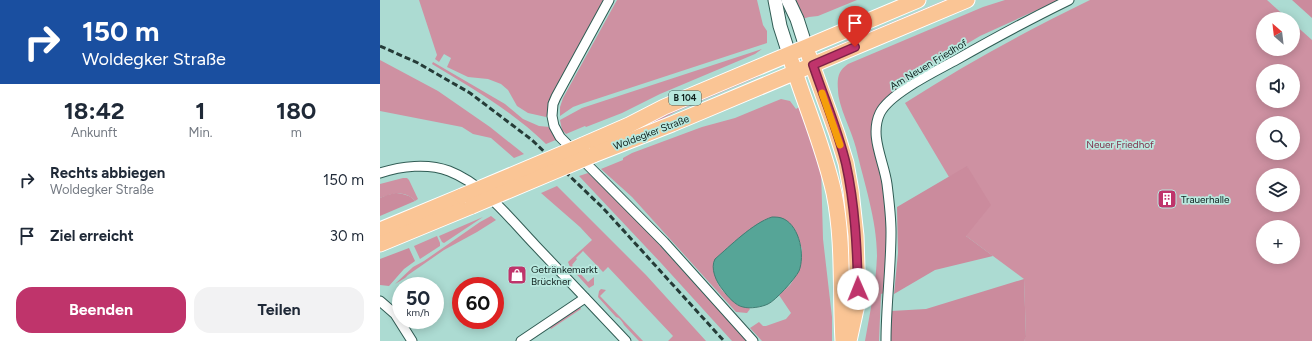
<!DOCTYPE html>
<html lang="de">
<head>
<meta charset="utf-8">
<style>
	body { margin:0; font-family:Figtree,sans-serif; background:#f2f2f3; color:#1f2937; height:100vh; display:flex; flex-direction:column; font-size:15px; white-space:nowrap }
	* { box-sizing:border-box; margin:0 }
	p { font-size:13px; color:#747a83 }
	.icon { flex:none; width:22px; height:22px; fill:none; stroke:currentColor; stroke-width:2; stroke-linecap:round; stroke-linejoin:round }
	.map { position:relative; flex:1; overflow:hidden }
	.details { display:flex; flex-direction:column; background:#fff; width:380px }
	.details>* { flex:none }
	.hud { background:#1a4fa0; color:#fff; overflow:hidden }
	.needle { width:26px; rotate:332deg }
	.buttons { position:absolute; left:876px; top:12px; display:grid; gap:8px }
	.buttons a { display:grid; place-items:center; width:44px; height:44px; border-radius:50%; background:#fff; box-shadow:0 2px 10px #0003; font-size:20px }
	.speed { position:absolute; left:12px; top:277px; display:flex; gap:8px; font-size:20px; font-weight:700; text-align:center }
	.speed>* { display:grid; place-content:center; width:52px; height:52px; border-radius:50%; background:#fff; box-shadow:0 2px 10px #0003; line-height:1 }
	.speed small { font-size:10px; font-weight:400 }
	.speed .limit { border:6px solid #d22; background:#fff; color:#111 }
	.pin { position:absolute; display:grid; place-items:center; width:34px; height:34px; color:#fff; margin:-41px -17px; border-radius:50% 50% 50% 0; rotate:-45deg; box-shadow:0 0 4px #0007 }
	.pin .icon { rotate:45deg }
	.me { position:absolute; width:44px; margin:-22px; rotate:359deg; stroke-linejoin:round; filter:drop-shadow(0 0 3px #0008) }
	.turn { display:flex; align-items:center; gap:14px; height:84px; padding:0 16px; font-size:18px }
	.turn .icon { width:52px; height:52px; stroke-width:2.5 }
	.turn b { display:block; font-size:28px; line-height:34px }
	.eta { display:flex; justify-content:space-evenly; align-items:center; height:68px; text-align:center }
	.eta b { font-size:24px; font-weight:700; line-height:28px }
	.primary-button { display:flex; gap:8px; margin-top:auto; padding:8px 16px }
	.primary-button a { flex:1; height:46px; border-radius:16px; background:#bf346b; color:#fff; font-size:16px; font-weight:700; line-height:46px; text-align:center }
	.primary-button a+a { background:#f2f2f3; color:#1f2937 }
	ul { padding:0; list-style:none }
	li { display:flex; align-items:center; gap:12px; height:56px; padding:0 16px }
	li div { flex:1 }
	li b { display:block; font-size:15px }
	li em { font-style:normal }
	main { display:flex; flex:1; min-height:0 }
	.map>svg:first-child { display:block }
	.green { fill:#ce91a2; fill-rule:evenodd }
	.forest { fill:#cb8b9d }
	.water { fill:#56a597; stroke:#417d73 }
	.lines { fill:none; stroke-linecap:round; stroke-linejoin:round }
	.street-casing { stroke:#305c54; stroke-width:11 }
	.secondary-casing { stroke:#305c54; stroke-width:15 }
	.primary-casing { stroke:#fff; stroke-width:17 }
	.street { stroke:#fff; stroke-width:9 }
	.secondary { stroke:#fff; stroke-width:13 }
	.primary { stroke:#fac595; stroke-width:15 }
	.rail { stroke:#253b37; stroke-width:3; stroke-dasharray:6 3; stroke-linecap:butt }
	.primary-bridge-casing { stroke:#fff; stroke-width:17; stroke-linecap:butt }
	.primary-bridge { stroke:#fac595; stroke-width:15 }
	.route-casing { stroke:#7c2246; stroke-width:10 }
	.route { stroke:#bf346b; stroke-width:7 }
	.slow { stroke:#f59e0b; stroke-width:7 }
	.labels { text-anchor:middle; stroke-width:3.5; stroke-linejoin:round; paint-order:stroke }
	.shield { fill:#b9e9df; stroke:#425d58; stroke-width:1 }
	.shield-label { font-size:9px; font-weight:bold; fill:#0f211e }
	.street-label { font-size:10px; fill:#0f211e; stroke:#b9e9df }
	.park-label { font-size:10px; fill:#7f324d; stroke:#b9e9df }
	.poi-label { font-size:10px; fill:#0f211e; stroke:#b9e9df; text-anchor:start }
</style>
</head>
<body>
<main>
<section class="details">
<div class="hud">
<div class="turn"><svg class="icon" aria-label="right" viewBox="0 0 24 24"><path d="M7 20v-9h11M14 6l5 5-5 5"/></svg><div><b>150 m</b>Woldegker Straße</div></div>
</div>
<div class="eta">
<div><b>18:42</b><p>Ankunft</p></div>
<div><b>1</b><p>Min.</p></div>
<div><b>180</b><p>m</p></div>
</div>
<ul>
<li><svg class="icon" aria-label="right" viewBox="0 0 24 24"><path d="M7 20v-9h11M14 6l5 5-5 5"/></svg><div><b>Rechts abbiegen</b><p>Woldegker Straße</p></div><em>150 m</em></li>
<li><svg class="icon" aria-label="arrive" viewBox="0 0 24 24"><path d="M6 21V4h12l-3 4 3 4H6"/></svg><div><b>Ziel erreicht</b></div><em>30 m</em></li>
</ul>
<div class="primary-button"><a>Beenden</a><a>Teilen</a></div>
</section>
<div class="map">
<svg width="932" height="341" viewBox="0 0 932 341">
	<rect width="100%" height="100%" fill="#acdbd2"/>
	<g class="green">
		<path d="M39 0H224L169 104 167 115 166 117 148 113 137 106 128 90 121 84 108 79 88 77 67 67 71 58 64 54 59 62 55 59 57 55Z"/>
		<path d="M237 0H377L383 25 387 31V43L201 104 193 107 180 116V107L183 98Z"/>
		<path d="M413 0H477L438 16 429 17 422 19Z"/>
		<path d="M565 0H574L447 51 446 50Z"/>
		<path d="M625 0H679L600 36 536 74 535 78 496 113 508 231 504 293 501 294 499 341H485C490 313 496 284 497 256 497 220 484 183 476 148 472 131 458 106 458 90 457 78 458 71 468 64L603 7Z"/>
		<path d="M710 0H887L908 19H883V49H913V23L932 40V341H644L646 336 644 279 586 236 588 167 569 177 525 103C584 65 646 31 710 0ZM883 71H913V101H883ZM883 123H913V153H883ZM883 175H913V205H883ZM883 227H913V257H883Z"/>
		<path d="M382 49 375 54 280 94 242 113 206 127 205 126 186 134 182 130 180 120 202 108Z"/>
		<path d="M0 60 58 91 110 127 144 154 134 158 111 138 93 134 82 127 0 111Z"/>
		<path d="M53 62 125 104 143 119 159 126 170 127 178 139 166 144C132 111 92 88 52 64Z"/>
		<path d="M378 73 380 76 295 112 269 126 210 151 251 130Z"/>
		<path d="M401 99 410 101 416 109 422 105 441 168 443 239 452 317V341H382L370 328 379 322 383 326H386L406 319 411 313 399 295 410 285 419 271 421 261 422 249 419 240 414 229 404 219H387L376 226 335 259C335 266 335 275 337 282 341 292 358 307 369 308L370 309 367 313 356 312 252 197 221 169 243 160V158L252 153 322 127 355 118Z"/>
		<path d="M208 173 243 205 367 341H352L281 263 199 176Z"/>
		<path d="M23 178H27L29 180 38 199 35 201C26 190 12 193 0 198V184Z"/>
		<path d="M177 186 266 275 326 341H288L293 336 228 267 223 272 203 251 196 258 197 259 192 265 208 282 214 277V285L209 288 190 267 188 262 212 240 200 227 161 193Z"/>
		<path d="M111 216 116 220 97 232 64 250 28 275 25 278 15 284 33 267 44 261 100 222Z"/>
		<path d="M103 217 64 243 62 242 59 236Z"/>
		<path d="M57 236 60 243V246L40 259 34 246Z"/>
		<path d="M221 289 226 290 220 296 263 341H259L244 325C242 321 240 318 236 317L218 297 219 291Z"/>
		<path d="M200 307 201 309 171 329 169 327Z"/>
	</g>
	<g class="forest">
		<path d="M912 0H932V18Z"/>
		<path d="M587 166 611 205 586 236 613 256 555 270 514 294 518 253 517 207Z"/>
		<path d="M16 193C24 194 30 195 35 201L0 216V198L7 195Z"/>
		<path d="M29 248 35 261 24 269 9 286 0 285V259Z"/>
		<path d="M644 279 646 337 644 341H511V311L546 309Z"/>
	</g>
	<path class="water" d="M392 217C396 217 400 217 404 219 420 227 425 256 419 271 415 279 395 301 388 304 382 307 370 309 363 307 356 306 347 296 343 290 336 282 330 268 335 259 350 246 373 223 392 217Z"/>
	<g class="lines">
		<g class="street-casing">
			<g id="street">
				<path d="M229 0 176 97 173 104 172 116 174 126 180 137 284 242 373 341"/>
				<path d="M0 173C21 166 48 163 69 171 105 185 130 219 156 246 186 278 216 309 246 341"/>
				<path d="M0 301 15 314 32 341"/>
				<path d="M141 341 205 298"/>
				<path d="M506 341C506 305 511 268 511 232 511 216 509 200 507 184 504 161 489 136 500 113 510 93 556 71 576 60 613 39 650 19 689 0"/>
			</g>
		</g>
		<g class="secondary-casing">
			<g id="secondary">
				<path d="M395 0 400 26 409 54"/>
				<path d="M408 0 417 19 426 47"/>
			</g>
		</g>
		<g class="primary-casing">
			<g id="primary">
				<path d="M429 56 457 134 466 163 471 191 476 236 478 300 469 341"/>
				<path d="M412 63C426 107 444 148 454 193 464 242 460 292 463 341"/>
				<path d="M203 145 249 125 284 107 538 0"/>
				<path d="M213 155 292 124 587 0"/>
				<path d="M0 230 82 196"/>
				<path d="M0 244 92 206"/>
			</g>
		</g>
		<use href="#street" class="street"/>
		<use href="#secondary" class="secondary"/>
		<use href="#primary" class="primary"/>
		<path class="rail" d="M0 46 38 63 90 93 152 140 223 208 344 341"/>
		<g class="primary-bridge-casing">
			<g id="primary-bridge">
				<path d="M82 196 203 145"/>
				<path d="M92 206 213 155"/>
			</g>
		</g>
		<use href="#primary-bridge" class="primary-bridge"/>
	</g>
	<g class="lines">
		<g class="route-casing">
			<path id="route" d="M475 47 433 65C444 98 458 130 466 164 475 205 477 247 478 289"/>
		</g>
		<use href="#route" class="route"/>
		<path class="slow" d="M442 93 460 145"/>
	</g>
	<defs>
		<g id="building-square" transform="scale(1)"><rect x="-9" y="-9" width="18" height="18" rx="4" fill="#bf346b" stroke="#b9e9df"/><path d="M-4-6H4V6H1V3H-1V6H-4ZM-2.5-4.3h1.7v1.8h-1.7ZM.8-4.3h1.7v1.8H.8ZM-2.5-1h1.7V.8h-1.7ZM.8-1h1.7V.8H.8Z" fill="#fff"/></g>
		<g id="shop-square" transform="scale(1)"><rect x="-9" y="-9" width="18" height="18" rx="4" fill="#bf346b" stroke="#b9e9df"/><path d="M-5-2.5h2.3a2.7 3.5 0 0 1 5.4 0H5L5.5 6h-11ZM-1.5-2.5h3a1.5 2.3 0 0 0-3 0Z" fill="#fff"/></g>
	</defs>
	<g fill-rule="evenodd">
		<use href="#building-square" x="787" y="199"/>
		<use href="#shop-square" x="137" y="275"/>
	</g>
	<g class="labels">
		<rect class="shield" x="289" y="91" width="32" height="14" rx="3"/>
		<g class="shield-label">
			<text x="305" y="101">B 104</text>
		</g>
		<g class="street-label">
			<text transform="translate(548 64) rotate(-31)" y="4">Am Neuen Friedhof</text>
			<text transform="translate(271 132) rotate(-21)" y="4">Woldegker Straße</text>
		</g>
		<g class="park-label">
			<text x="740" y="148">Neuer Friedhof</text>
		</g>
		<g class="poi-label">
			<text x="801" y="203">Trauerhalle</text>
			<text x="151" y="273">Getränkemarkt<tspan x="151" dy="12">Brückner</tspan></text>
		</g>
	</g>
</svg>
<div class="buttons">
<a><svg class="needle" viewBox="-14 -14 28 28"><path d="M0-13l5 13h-10z" fill="#e53935"/><path d="M0 13l5-13h-10z" fill="#747a83"/></svg></a>
<a><svg class="icon" aria-label="sound" viewBox="0 0 24 24"><path d="M4 9h4l5-4v14l-5-4H4zM17 9q2 3 0 6"/></svg></a>
<a><svg class="icon" aria-label="search" viewBox="0 0 24 24"><circle cx="10" cy="10" r="6"/><path d="M15 15l6 6"/></svg></a>
<a><svg class="icon" aria-label="layers" viewBox="0 0 24 24"><path d="M12 4l9 5-9 5-9-5zM3 14l9 5 9-5"/></svg></a>
<a>+</a>
</div>
<div class="speed"><div>50<small>km/h</small></div><div class="limit">60</div></div>
<div class="pin" style="left:475px;top:47px;background:#d93025"><svg class="icon" aria-label="arrive" viewBox="0 0 24 24"><path d="M6 21V4h12l-3 4 3 4H6"/></svg></div>
<svg class="me" style="left:478px;top:289px" viewBox="-20 -20 40 40"><circle r="19" fill="#fff"/><path d="M0-13L10 11 0 6-10 11z" fill="#bf346b"/></svg>
</div>
</main>
</body>
</html>
